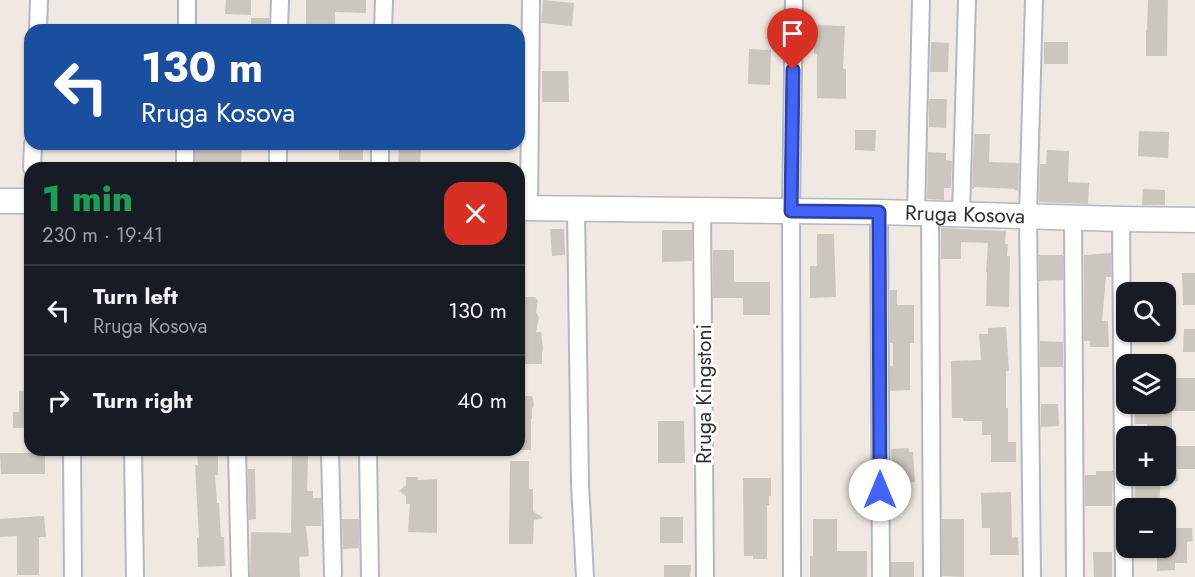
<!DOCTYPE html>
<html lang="en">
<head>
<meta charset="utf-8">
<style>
	body { margin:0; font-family:Jost,sans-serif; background:#20242c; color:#f1f3f6; height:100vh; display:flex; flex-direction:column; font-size:22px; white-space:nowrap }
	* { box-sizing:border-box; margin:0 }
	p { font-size:20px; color:#9ea1a6 }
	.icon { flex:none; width:33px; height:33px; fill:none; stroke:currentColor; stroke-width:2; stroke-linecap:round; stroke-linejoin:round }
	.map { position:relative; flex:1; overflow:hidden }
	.sheet { position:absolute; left:24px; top:162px; width:501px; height:294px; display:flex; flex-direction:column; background:#171b24; border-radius:18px; box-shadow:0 2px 4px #0004 }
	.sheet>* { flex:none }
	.top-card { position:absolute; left:24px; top:24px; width:501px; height:126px; border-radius:18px; box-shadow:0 2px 4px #0004; background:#1a4fa0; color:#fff; overflow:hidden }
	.buttons { position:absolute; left:1116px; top:282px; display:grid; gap:12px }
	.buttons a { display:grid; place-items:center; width:60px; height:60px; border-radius:12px; background:#171b24; box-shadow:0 2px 4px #0004; font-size:30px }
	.pin { position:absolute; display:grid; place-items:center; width:51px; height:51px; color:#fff; margin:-62px -26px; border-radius:50% 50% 50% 0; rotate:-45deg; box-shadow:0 0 6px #0007 }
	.pin .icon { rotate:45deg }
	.me { position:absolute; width:66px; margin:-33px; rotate:0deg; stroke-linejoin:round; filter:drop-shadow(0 0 4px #0008) }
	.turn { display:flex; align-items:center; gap:21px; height:126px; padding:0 18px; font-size:27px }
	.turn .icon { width:78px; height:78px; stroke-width:2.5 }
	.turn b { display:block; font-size:42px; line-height:51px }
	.round { display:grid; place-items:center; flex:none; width:63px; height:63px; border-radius:18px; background:#20242c }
	.head { display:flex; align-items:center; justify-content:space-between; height:102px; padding:0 18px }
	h1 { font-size:36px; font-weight:800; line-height:45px; color:#1e9e55 }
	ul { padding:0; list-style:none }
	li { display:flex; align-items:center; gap:18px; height:90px; padding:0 18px; border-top:2px solid #363941 }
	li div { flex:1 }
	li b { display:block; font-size:22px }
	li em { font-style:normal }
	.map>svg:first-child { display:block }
	.building { fill:#cbc7bf }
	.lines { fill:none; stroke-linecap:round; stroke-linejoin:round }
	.street-casing { stroke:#b4b7c1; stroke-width:20 }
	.secondary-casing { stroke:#b4b7c1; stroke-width:27 }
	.street { stroke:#fff; stroke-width:16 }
	.secondary { stroke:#fff; stroke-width:24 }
	.route-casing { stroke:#2b41a3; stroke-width:15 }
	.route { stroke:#4264fb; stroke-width:10 }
	.labels { text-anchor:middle; stroke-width:6; stroke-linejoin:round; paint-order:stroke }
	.street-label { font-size:21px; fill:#2e2e2e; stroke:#fff }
</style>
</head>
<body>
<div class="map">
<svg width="1195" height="577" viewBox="0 0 1195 577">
	<rect width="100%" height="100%" fill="#efe9e1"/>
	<g class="building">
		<path d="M226 0H251V15L225 14Z"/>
		<path d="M306 0H366V13L335 12V24H306Z"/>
		<path d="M543 0 574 3 572 26 541 23Z"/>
		<path d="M1148 0H1168L1167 56H1146V30H1147Z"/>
		<rect x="251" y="18" width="18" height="12"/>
		<path d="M815 25 845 26 843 69H846V99L817 98V54H814Z"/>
		<path d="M931 42 949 43 948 72H930Z"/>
		<rect x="1044" y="42" width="24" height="22"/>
		<path d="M749 49 771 50 770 85 748 84Z"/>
		<path d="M542 71H568L569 102H542Z"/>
		<path d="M929 99H947L946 128 929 127Z"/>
		<path d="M855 130H876L875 151 855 150Z"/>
		<path d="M1139 131 1169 132 1168 158 1138 156Z"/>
		<path d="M974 134H990L989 162 1019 163 1018 190H1015V189L974 187V189H972Z"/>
		<path d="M195 144H242L241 168H195Z"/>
		<rect x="339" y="144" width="24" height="16"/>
		<path d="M399 146 421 147 420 168H398Z"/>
		<path d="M1047 150 1069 151 1068 182 1089 183 1088 204 1039 202 1040 164H1046Z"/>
		<path d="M928 152 946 153V160L952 161 951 188H944V200L927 199Z"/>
		<path d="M1143 189 1165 190V205H1142Z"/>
		<path d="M941 228 1006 231 1005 244H1008L1007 256H1010L1009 307 986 306 987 272H986L988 243 961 242V259H941Z"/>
		<path d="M550 229H564L565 255 552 256Z"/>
		<path d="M662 230H692V261L662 262Z"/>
		<path d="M817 234H834L836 297 810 298V266H817Z"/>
		<path d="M713 250H734V282H770V315H743V298H713Z"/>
		<path d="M1111 253V277H1106L1102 321H1108L1109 347H1090V341H1084V255Z"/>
		<path d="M1039 255H1063V280L1039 281Z"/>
		<path d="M1182 273H1195V305H1183Z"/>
		<path d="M890 290H897V305H914V343H910V390L890 391V366H893V343H890Z"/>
		<path d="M519 297H535L538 301 536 312 539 318 536 332H541L543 349 542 352V364H519Z"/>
		<path d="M1006 327 1009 371H1006V408H1008V442H1016V462H991V435H982V421H963V418H952L951 361 981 360 979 334H988V328Z"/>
		<path d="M1184 329H1195V352H1183Z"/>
		<path d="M1040 341 1063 342V367H1040Z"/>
		<path d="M1166 378H1195V411H1172V436H1148L1147 424H1135L1134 404H1166Z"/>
		<path d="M30 390V428H13V412H19V391Z"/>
		<path d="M519 396H532L534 405 532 409V419H531V450H519Z"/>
		<path d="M1041 404H1058L1059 426 1041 427Z"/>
		<path d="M658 421H684L685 463H658Z"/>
		<path d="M1166 446H1195V469H1177L1178 481 1166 482Z"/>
		<path d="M909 448V452H913L915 482 892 483 891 449Z"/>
		<path d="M197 450H218V475H215L217 503H219L221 537H224L225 566 198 567 197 538H199L195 465H198Z"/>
		<path d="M0 453H45V474H1Z"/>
		<path d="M292 456H308L307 491H313V498H321V526H306L309 556 299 557 300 577H250L251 532 291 533Z"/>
		<path d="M510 461H529V489H533V511L543 518 534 520 533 544H509Z"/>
		<path d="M248 469H255L256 519 249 520Z"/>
		<path d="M1096 471H1113L1112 506H1085V475H1096Z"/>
		<path d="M1148 476H1161L1159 508H1134L1135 486H1148Z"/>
		<path d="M406 477H418V480L437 479V533L408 532 410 504H406V496L399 491 406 485Z"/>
		<path d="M743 478H771V496H769V505H767V559H753V556H744Z"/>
		<path d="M1011 492 1012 538 1018 537 1019 555H990V528H982L981 493Z"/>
		<path d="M44 516 46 537H39V575H17V536L0 537V519Z"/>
		<rect x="660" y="517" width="23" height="26"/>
		<path d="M342 519H359V548L343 549Z"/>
		<path d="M813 519H837V551H867V577H810V556H813Z"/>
		<path d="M942 519H964V577L942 576Z"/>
		<path d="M1166 528H1192L1193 541 1187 542V563H1175V570L1157 571V548H1166Z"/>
		<path d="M1093 552H1112V577H1094Z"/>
		<rect x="891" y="562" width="23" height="15"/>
		<path d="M664 565H691L690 577H664Z"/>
	</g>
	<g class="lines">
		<g class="street-casing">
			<g id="street">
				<path d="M38 30 39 0"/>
				<path d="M187 30V0"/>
				<path d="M279 30 280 0"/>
				<path d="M383 30 384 0"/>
				<path d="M32 168 33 144"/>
				<path d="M185 168V144"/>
				<path d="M278 168V144"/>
				<path d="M380 168V144"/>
				<path d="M529 209 531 0"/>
				<path d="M576 209 580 484 585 577"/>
				<path d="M702 211 705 577"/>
				<path d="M879 212 881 577"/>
				<path d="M916 213 921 0"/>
				<path d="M930 213 932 577"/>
				<path d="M961 214 967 0"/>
				<path d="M1073 217 1075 577"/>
				<path d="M1121 219 1124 577"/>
				<path d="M72 450 73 577"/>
				<path d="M133 450 135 577"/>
				<path d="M237 450 240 577"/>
				<path d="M330 450 333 574"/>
				<path d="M368 450 370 577"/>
				<path d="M792 577 791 211 794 0"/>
				<path d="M1032 577 1028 215 1034 0"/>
			</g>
		</g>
		<g class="secondary-casing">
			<g id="secondary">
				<path d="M0 201H30"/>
				<path id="s1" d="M519 208 879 212 1121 219 1195 220"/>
			</g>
		</g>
		<use href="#street" class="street"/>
		<use href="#secondary" class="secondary"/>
	</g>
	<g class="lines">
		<g class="route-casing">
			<path id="route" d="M793 70 791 211 879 212 880 490"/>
		</g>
		<use href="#route" class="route"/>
	</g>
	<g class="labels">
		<g class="street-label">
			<text dy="7" stroke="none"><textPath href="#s1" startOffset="446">Rruga Kosova</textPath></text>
			<text transform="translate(704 394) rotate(-90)" y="7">Rruga Kingstoni</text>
		</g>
	</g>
</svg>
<div class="buttons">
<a><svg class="icon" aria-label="search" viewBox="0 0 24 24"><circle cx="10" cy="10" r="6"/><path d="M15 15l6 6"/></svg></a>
<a><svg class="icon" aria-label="layers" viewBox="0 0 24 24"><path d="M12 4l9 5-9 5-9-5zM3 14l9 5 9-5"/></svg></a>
<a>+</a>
<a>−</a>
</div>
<div class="pin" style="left:793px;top:70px;background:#d93025"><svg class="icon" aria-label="arrive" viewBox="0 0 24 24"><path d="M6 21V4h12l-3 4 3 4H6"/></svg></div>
<svg class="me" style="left:880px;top:490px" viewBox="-20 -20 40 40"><circle r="19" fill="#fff"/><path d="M0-13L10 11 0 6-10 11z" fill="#4264fb"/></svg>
<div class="top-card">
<div class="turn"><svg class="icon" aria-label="left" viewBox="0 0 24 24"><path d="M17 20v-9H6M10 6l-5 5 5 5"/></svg><div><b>130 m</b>Rruga Kosova</div></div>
</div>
<section class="sheet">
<div class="head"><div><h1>1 min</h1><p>230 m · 19:41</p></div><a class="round" style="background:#d93025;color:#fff"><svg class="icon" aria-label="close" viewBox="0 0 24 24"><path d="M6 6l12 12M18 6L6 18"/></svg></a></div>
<ul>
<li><svg class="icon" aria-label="left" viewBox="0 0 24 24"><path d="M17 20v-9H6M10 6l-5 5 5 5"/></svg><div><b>Turn left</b><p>Rruga Kosova</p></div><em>130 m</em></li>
<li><svg class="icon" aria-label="right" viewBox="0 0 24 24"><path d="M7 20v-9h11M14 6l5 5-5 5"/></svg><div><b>Turn right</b></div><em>40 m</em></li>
</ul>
</section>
</div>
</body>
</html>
